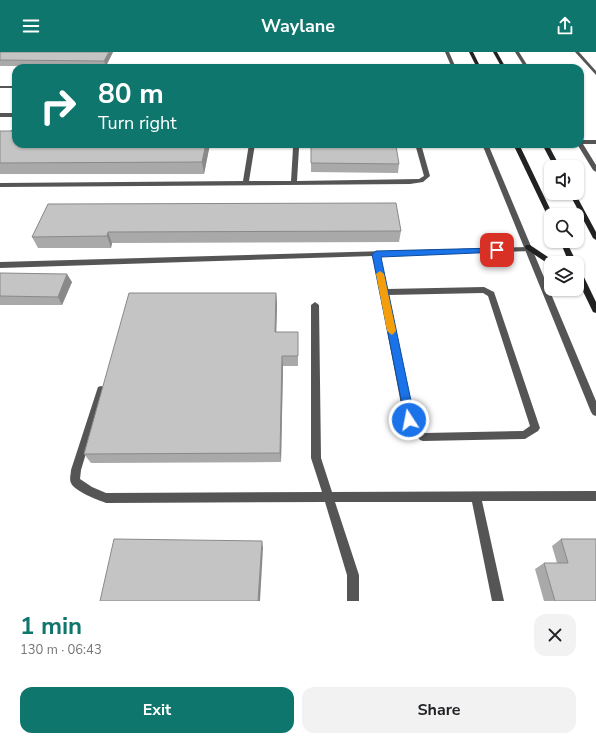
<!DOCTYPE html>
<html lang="en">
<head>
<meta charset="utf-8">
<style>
	body { margin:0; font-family:"Nunito Sans",sans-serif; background:#f2f2f2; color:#202124; height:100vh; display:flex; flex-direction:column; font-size:15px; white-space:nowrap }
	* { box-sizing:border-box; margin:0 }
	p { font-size:13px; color:#757577 }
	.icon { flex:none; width:22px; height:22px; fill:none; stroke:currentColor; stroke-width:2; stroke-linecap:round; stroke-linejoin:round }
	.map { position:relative; height:549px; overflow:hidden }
	.side { display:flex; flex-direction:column; background:#fff; flex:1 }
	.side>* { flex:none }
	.guide { position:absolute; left:12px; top:12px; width:572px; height:84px; border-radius:12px; box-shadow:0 1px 3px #0004; background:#0f766e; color:#fff; overflow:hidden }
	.controls { position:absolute; left:544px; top:108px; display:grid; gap:8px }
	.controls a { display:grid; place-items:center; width:40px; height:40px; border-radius:8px; background:#fff; box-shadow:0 1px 3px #0004; font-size:20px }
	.pin { position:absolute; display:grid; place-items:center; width:34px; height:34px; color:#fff; margin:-17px; border-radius:8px; box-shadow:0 2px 6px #0006 }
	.me { position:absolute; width:44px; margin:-22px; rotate:349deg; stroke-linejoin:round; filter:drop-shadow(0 0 3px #0008) }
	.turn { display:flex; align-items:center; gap:14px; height:84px; padding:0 20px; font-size:18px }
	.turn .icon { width:52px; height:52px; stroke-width:2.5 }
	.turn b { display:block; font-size:28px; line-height:34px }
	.round { display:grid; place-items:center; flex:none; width:42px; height:42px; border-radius:12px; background:#f2f2f2 }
	.overview { display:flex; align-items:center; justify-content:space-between; height:68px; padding:0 20px }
	h1 { font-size:24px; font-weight:700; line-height:30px; color:#0f766e }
	.action { display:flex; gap:8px; margin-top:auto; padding:8px 20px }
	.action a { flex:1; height:46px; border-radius:12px; background:#0f766e; color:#fff; font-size:16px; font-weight:700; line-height:46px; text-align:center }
	.action a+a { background:#f2f2f2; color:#202124 }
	header { display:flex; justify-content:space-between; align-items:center; height:52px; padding:0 20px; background:#0f766e; color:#fff; font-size:18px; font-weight:700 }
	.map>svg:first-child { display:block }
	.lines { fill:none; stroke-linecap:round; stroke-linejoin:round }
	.lane { fill:#555; fill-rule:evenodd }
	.street { fill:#555; fill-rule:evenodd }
	.secondary { fill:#222; fill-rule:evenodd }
	.wall { fill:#a9a9a9 }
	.shaded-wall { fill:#898989 }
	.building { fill:#c4c4c4; stroke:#898989 }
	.route { fill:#1a73e8; stroke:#114b97 }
	.slow { fill:#f59e0b }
</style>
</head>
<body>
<header><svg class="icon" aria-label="menu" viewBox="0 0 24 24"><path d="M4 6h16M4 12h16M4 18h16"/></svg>Waylane<svg class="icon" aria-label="share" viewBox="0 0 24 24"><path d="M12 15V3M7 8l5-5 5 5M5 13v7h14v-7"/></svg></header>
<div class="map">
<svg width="596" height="549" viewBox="0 0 596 549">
	<rect width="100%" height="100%" fill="#fff"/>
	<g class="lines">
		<g class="lane">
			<path d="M515 0H519L529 16H525Z"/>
			<path d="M575 0H579L596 19V23Z"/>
			<rect x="0" y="34" width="16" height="2"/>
			<rect x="0" y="61" width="16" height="4"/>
			<path d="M16 76V80L0 88V84Z"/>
			<path d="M580 88H596V92H583L596 113V120L593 118 577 92H580Z"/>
			<path d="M249 92H255L249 129H291L293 96 295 92H301L299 96 297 129 419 127 424 124 415 92H421L430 124 423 130 410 132 0 135V131L243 129Z"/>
			<path d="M529 195 533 197 531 199 380 204 387 237 484 235 494 240 540 376 538 379 525 387 423 389 420 388 404 368 373 204 0 216V210ZM483 241 488 244 530 374 523 379 425 381 413 366 388 243Z"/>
			<path d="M315 250 319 253 321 406 332 440 596 439V449H482L504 549H492L472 450H335L359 523V549H347V523L325 450 106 451C98 448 74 439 71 431 69 427 71 422 71 418L97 338 98 335 101 334 104 335 105 338 81 418 80 427 92 435 106 441 322 440 311 406V253Z"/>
		</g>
		<g class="street">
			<path d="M445 0H449L456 16H452Z"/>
			<path d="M482 92H488L596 349V364L593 363 591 360Z"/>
		</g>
		<g class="secondary">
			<path d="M469 0H473L481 16H477Z"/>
			<path d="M493 0H497L506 16H502Z"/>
			<path d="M513 92H519L553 163H551V167L548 165Z"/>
			<path d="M542 92H548L560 115H554Z"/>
			<path d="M569 141H575L596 180V188L593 186Z"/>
			<path d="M560 189H566L577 211H569Z"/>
			<path d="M526 193H530L557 211H551L550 213 526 197 525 195Z"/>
			<path d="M577 216 581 219 596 250V261L593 260 577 227Z"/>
		</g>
	</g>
	<g class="wall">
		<path d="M0 0H113L106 14H0Z"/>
		<path d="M0 79 210 92 204 122H0Z"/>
		<path d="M311 94 399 112 398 121 311 120Z"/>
		<path d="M48 152 401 179 399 190 112 191 111 196H38L32 185Z"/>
		<path d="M0 221 72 230 62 253H0Z"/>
		<path d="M276 241 277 252 276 280H298V314H283L281 410 91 411 84 402Z"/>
		<path d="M561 487 596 549H544L535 517 544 511H557L552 494Z"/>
	</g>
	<g class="shaded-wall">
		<path d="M109 0H113L106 14 104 9Z"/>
		<path d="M206 92H210L204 122 202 110Z"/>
		<path d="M108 180 112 191 111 196 107 184Z"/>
		<path d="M67 222 72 230 62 253 58 245Z"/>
		<path d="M276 241 277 252 276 291 275 280Z"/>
		<path d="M282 304 283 314 281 410 280 401Z"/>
		<path d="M262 489 263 496 260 549H258Z"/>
	</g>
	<g class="building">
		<path d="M0 0H109L104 9 0 8Z"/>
		<path d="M0 79H16V92H206L202 110 0 111Z"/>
		<path d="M330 92H379V94H396L399 112 311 111V94H331Z"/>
		<path d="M396 151 401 179 108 180 107 184 32 185 48 152Z"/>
		<path d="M0 221 67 222 58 245 0 244Z"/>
		<path d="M129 241H276L275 280H298V304H282L280 401 84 402Z"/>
		<path d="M114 487 262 489 258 549H100Z"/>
		<path d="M561 487H596V549H555L544 511H568Z"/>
	</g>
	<path class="route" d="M497 196 501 198 500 200 381 205 415 368 413 372 409 373 406 372 372 202 376 199Z"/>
	<path class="slow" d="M380 219 384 222 396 279 392 283 387 279 376 222Z"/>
</svg>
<div class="controls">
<a><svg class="icon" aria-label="sound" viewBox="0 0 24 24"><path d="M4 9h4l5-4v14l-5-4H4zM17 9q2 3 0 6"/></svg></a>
<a><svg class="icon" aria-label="search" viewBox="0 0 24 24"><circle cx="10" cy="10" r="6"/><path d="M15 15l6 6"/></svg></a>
<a><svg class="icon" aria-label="layers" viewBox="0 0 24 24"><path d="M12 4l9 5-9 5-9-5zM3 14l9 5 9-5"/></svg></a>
</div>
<div class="pin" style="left:497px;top:198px;background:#d93025"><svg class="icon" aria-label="arrive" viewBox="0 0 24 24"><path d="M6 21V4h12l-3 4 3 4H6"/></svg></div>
<svg class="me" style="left:409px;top:368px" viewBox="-20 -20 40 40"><circle r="17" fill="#1a73e8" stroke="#fff" stroke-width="3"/><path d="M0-11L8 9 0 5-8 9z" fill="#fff"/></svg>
<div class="guide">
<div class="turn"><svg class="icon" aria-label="right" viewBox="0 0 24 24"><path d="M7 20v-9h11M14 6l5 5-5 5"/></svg><div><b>80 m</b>Turn right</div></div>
</div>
</div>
<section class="side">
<div class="overview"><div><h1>1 min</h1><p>130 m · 06:43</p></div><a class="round"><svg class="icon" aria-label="close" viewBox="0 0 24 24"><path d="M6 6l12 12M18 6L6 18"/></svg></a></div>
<div class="action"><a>Exit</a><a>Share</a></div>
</section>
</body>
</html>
